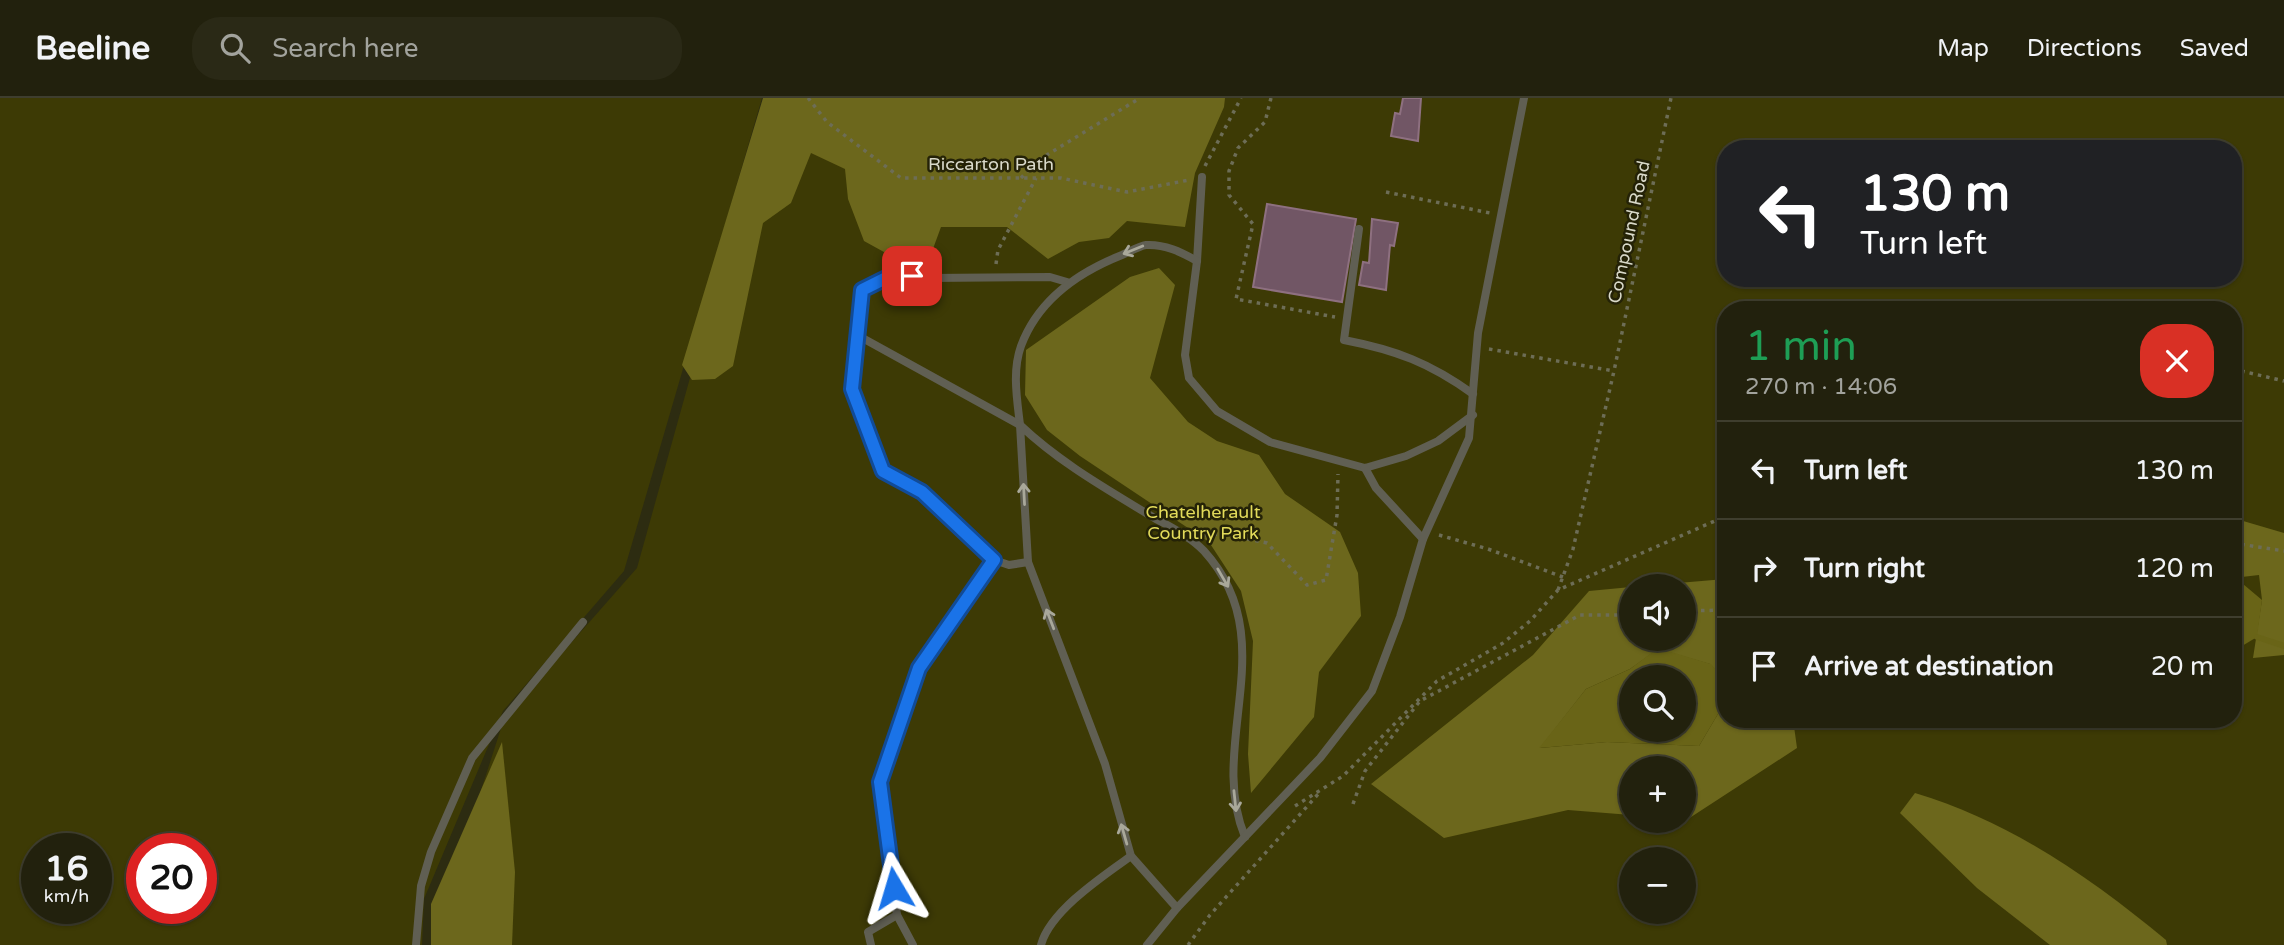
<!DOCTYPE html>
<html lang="en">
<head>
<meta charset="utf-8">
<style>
	body { margin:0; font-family:"Varela Round",sans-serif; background:#2a2916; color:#f1f3f6; height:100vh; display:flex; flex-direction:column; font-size:26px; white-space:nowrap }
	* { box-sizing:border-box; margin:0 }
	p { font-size:23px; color:#a2a39d }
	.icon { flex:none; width:38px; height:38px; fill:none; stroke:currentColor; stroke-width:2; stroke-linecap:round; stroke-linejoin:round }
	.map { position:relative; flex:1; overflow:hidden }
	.details { position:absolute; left:1717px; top:203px; width:525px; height:427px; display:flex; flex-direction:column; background:#22210d; border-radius:28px; box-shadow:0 2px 5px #0004,0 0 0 2px #3f3e2e }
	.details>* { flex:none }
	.hud { position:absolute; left:1717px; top:42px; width:525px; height:147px; border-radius:28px; box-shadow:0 2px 5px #0004,0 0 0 2px #3f3e2e; background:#202124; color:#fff; overflow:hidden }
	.tools { position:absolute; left:1619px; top:476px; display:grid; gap:14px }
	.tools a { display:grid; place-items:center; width:77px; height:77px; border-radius:50%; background:#22210d; box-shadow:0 2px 5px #0004,0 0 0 2px #3f3e2e; font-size:35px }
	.speed { position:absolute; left:21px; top:735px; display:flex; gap:14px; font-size:35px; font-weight:700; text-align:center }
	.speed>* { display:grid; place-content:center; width:91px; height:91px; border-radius:50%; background:#22210d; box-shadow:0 2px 5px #0004,0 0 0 2px #3f3e2e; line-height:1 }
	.speed small { font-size:18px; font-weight:400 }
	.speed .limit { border:10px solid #d22; background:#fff; color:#111 }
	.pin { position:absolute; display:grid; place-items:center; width:60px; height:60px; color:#fff; margin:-30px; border-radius:14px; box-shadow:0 4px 10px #0006 }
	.me { position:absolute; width:77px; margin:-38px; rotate:353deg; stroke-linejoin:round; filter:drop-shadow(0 0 5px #0008) }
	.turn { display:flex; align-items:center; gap:24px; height:147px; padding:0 28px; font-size:32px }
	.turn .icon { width:91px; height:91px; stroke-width:2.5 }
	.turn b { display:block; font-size:49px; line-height:60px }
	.round { display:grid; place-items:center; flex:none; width:74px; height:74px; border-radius:28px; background:#2a2916 }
	.overview { display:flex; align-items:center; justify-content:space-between; height:119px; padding:0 28px }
	h1 { font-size:42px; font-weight:600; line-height:52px; color:#1e9e55 }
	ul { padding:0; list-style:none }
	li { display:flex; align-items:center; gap:21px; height:98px; padding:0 28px; border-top:2px solid #3f3e2e }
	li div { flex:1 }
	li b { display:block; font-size:26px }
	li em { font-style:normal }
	header { display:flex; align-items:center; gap:42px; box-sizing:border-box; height:98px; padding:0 35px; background:#22210d; border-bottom:2px solid #3f3e2e }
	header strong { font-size:33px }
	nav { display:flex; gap:38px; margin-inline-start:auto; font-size:24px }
	.search { width:490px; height:63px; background:#2a2916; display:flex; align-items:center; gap:18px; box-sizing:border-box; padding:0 24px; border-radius:28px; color:#a2a39d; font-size:26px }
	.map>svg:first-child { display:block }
	.green { fill:#3d3a05; fill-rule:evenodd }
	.forest { fill:#6c671c }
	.water { fill:#696417; fill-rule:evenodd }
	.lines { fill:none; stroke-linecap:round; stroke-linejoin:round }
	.stream { stroke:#696417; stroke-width:6 }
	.building { fill:#715665; stroke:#8e7080; stroke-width:2 }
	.path { stroke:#6d6d56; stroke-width:3.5; stroke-dasharray:3.5 5; stroke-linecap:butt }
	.service { stroke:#605f53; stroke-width:8 }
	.oneway { stroke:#a9a89a }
	.route-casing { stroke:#114b97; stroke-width:18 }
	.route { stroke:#1a73e8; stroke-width:12 }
	.labels { text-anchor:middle; stroke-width:5; stroke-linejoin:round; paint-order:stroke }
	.street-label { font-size:18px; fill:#d9d9c9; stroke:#242207 }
	.park-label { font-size:18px; fill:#e2da5a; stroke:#242207 }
</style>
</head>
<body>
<header>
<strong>Beeline</strong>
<div class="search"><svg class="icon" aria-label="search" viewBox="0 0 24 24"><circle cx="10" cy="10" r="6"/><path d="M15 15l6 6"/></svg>Search here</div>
<nav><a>Map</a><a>Directions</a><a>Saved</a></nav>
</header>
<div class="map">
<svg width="2284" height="847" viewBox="0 0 2284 847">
	<rect width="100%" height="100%" fill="#2d2c11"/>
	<g class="green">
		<path d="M0 0H762L624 473 503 613 424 801 422 847H0ZM37 751H96V810H37ZM142 751H201V810H142Z"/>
		<path d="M768 0H2284V847H431L504 621 637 470ZM1726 51H2233V180H1726ZM1726 212H2233V621H1726ZM1631 488H1684V541H1631ZM1631 579H1684V632H1631ZM1631 670H1684V723H1631ZM1631 761H1684V814H1631Z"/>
	</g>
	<g class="forest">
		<path d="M763 0H1225L1224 9 1195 75 1185 129 1127 123 1109 140 1079 144 1048 161 1007 129H941L930 159 915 165 893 159 864 143 848 101 845 71 811 55 791 105 763 125 733 268 715 281 692 282 682 267Z"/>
		<path d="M1159 170 1175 187 1150 280 1188 324 1217 343 1259 357 1285 396 1340 434 1358 475 1361 518 1319 574 1314 619 1251 695 1248 656 1253 543 1241 493 1209 444 1080 358 1047 332 1025 297 1026 252 1130 179Z"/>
		<path d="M2233 420 2284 435V557L2253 560 2262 502 2259 477 2233 480Z"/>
		<path d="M1725 481V581L1710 566 1658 551 1630 571 1586 591 1540 650 1607 644 1699 648 1725 604 1726 621H1793L1797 650 1688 721H1684V670H1631V717L1568 712 1444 740 1371 686 1533 557 1589 493 1631 489V541H1684V488H1643Z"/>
		<path d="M502 644 515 774 512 847H431V806Z"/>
		<path d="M1915 695C2011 724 2090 779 2166 842L2167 847H2050L1977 790 1900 715Z"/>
	</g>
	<g class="water">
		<path d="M2243 486 2262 502 2257 539 2242 548 2233 549V493Z"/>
		<path d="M1658 550 1711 566 1725 581V604L1699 648 1607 644 1539 650 1586 591 1630 571ZM1631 579H1684V632H1631Z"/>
	</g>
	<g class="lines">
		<path class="stream" d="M2257 539 2284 548"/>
	</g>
	<g class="building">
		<path d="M1403 0H1421L1418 43 1391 38 1395 15 1400 16Z"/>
		<path d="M1267 106 1356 121 1342 204 1253 189Z"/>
		<path d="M1372 121 1398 125 1394 148 1390 147 1386 192 1359 187 1363 164 1369 165Z"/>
	</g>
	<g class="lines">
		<g class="path">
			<path d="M808 0 827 24 901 80H1061L1127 94 1189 82"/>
			<path d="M1271 0 1265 24 1238 50 1229 73V97L1253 126 1236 201 1335 219"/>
			<path d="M1205 68 1241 0"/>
			<path d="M1021 80 1037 63 1140 0"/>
			<path d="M1386 94 1490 115"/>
			<path d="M996 166 998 152 1036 80"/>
			<path d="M1489 251 1614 273"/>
			<path d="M2233 271 2284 283"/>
			<path d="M1205 437 1223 436 1267 445 1307 487 1326 482 1337 417 1338 376"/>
			<path d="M1439 437 1488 451 1563 479"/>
			<path d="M2233 445 2284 453"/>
			<path d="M1558 492 1573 451 1614 273 1671 0"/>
			<path d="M1684 513 1726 512"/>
			<path d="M1353 706 1365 673 1420 603 1580 517H1631"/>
			<path d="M1295 708 1343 678 1437 583 1503 545 1530 523 1558 492 1726 418"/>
			<path d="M1188 847 1210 817 1320 694"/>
		</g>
		<g class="service">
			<path d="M1202 79 1197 163 1185 257 1189 280 1217 313 1270 344 1365 370 1406 358 1438 343 1473 317"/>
			<path d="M1359 131 1344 242C1396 252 1430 265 1473 296"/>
			<path d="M857 237 862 192 894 176 929 180 1050 179 1067 184"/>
			<path d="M1020 327C1017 301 1012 273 1021 248 1038 202 1079 174 1122 157 1129 154 1139 148 1146 147 1165 146 1181 154 1197 163"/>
			<path d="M1365 370 1376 390 1423 441"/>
			<path d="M994 462 922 394 883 373 852 291 857 237 1020 327"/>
			<path d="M1177 810 1131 758 1105 666 1028 464 1020 327C1059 364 1105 390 1151 418 1168 428 1190 438 1204 453 1285 542 1206 646 1245 739"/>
			<path d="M416 847 421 788 431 754 472 660 583 524"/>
			<path d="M871 847 868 834 897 817"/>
			<path d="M913 847 897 817 880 684 919 570 994 462 1009 467 1028 464"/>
			<path d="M1041 847C1050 813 1103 778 1131 758"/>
			<path d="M1147 847 1177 810 1320 660 1372 593 1400 519 1423 441 1469 340 1478 235 1524 0"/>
		</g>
	</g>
	<defs><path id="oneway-shaft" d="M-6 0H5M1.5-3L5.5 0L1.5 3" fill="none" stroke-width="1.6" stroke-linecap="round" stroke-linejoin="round" transform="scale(1.75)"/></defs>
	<g class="oneway">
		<use href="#oneway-shaft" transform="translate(1133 152) rotate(158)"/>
		<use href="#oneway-shaft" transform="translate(1024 396) rotate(-93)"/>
		<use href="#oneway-shaft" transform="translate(1223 480) rotate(60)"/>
		<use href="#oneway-shaft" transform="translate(1050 521) rotate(-111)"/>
		<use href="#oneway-shaft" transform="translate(1235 703) rotate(84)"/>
		<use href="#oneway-shaft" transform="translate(1124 736) rotate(-106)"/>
	</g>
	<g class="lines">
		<g class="route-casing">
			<path id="route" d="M894 790 880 684 919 570 994 462 922 394 883 373 852 291 862 192 894 176 912 178"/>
		</g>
		<use href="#route" class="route"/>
	</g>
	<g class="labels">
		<g class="street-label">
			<text x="991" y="72">Riccarton Path</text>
			<text transform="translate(1629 134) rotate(-78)" y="6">Compound Road</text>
		</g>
		<g class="park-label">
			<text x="1203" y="420">Chatelherault<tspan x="1203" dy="21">Country Park</tspan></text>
		</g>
	</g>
</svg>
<div class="tools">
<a><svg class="icon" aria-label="sound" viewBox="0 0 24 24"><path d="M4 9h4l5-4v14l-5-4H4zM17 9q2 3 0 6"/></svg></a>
<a><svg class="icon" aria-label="search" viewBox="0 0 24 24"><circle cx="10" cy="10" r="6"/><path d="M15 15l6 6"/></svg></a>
<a>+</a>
<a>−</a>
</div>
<div class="speed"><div>16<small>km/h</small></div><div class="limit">20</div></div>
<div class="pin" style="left:912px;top:178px;background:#d93025"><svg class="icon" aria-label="arrive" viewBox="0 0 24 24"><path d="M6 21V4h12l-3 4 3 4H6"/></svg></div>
<svg class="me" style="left:894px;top:790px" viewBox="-20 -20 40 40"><path d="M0-17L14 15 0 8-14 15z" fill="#1a73e8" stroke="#fff" stroke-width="4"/></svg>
<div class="hud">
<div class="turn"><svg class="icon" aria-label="left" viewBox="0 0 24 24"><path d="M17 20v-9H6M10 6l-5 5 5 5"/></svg><div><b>130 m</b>Turn left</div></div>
</div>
<section class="details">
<div class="overview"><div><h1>1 min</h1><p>270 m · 14:06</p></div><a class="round" style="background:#d93025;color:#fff"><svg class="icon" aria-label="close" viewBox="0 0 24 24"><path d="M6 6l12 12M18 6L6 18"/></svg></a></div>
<ul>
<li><svg class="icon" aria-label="left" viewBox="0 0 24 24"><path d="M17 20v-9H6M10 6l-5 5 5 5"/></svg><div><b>Turn left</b></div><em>130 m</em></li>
<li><svg class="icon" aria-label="right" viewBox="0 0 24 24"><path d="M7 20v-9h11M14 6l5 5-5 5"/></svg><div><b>Turn right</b></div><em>120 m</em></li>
<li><svg class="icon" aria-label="arrive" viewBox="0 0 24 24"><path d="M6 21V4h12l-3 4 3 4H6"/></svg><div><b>Arrive at destination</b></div><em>20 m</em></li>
</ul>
</section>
</div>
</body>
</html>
